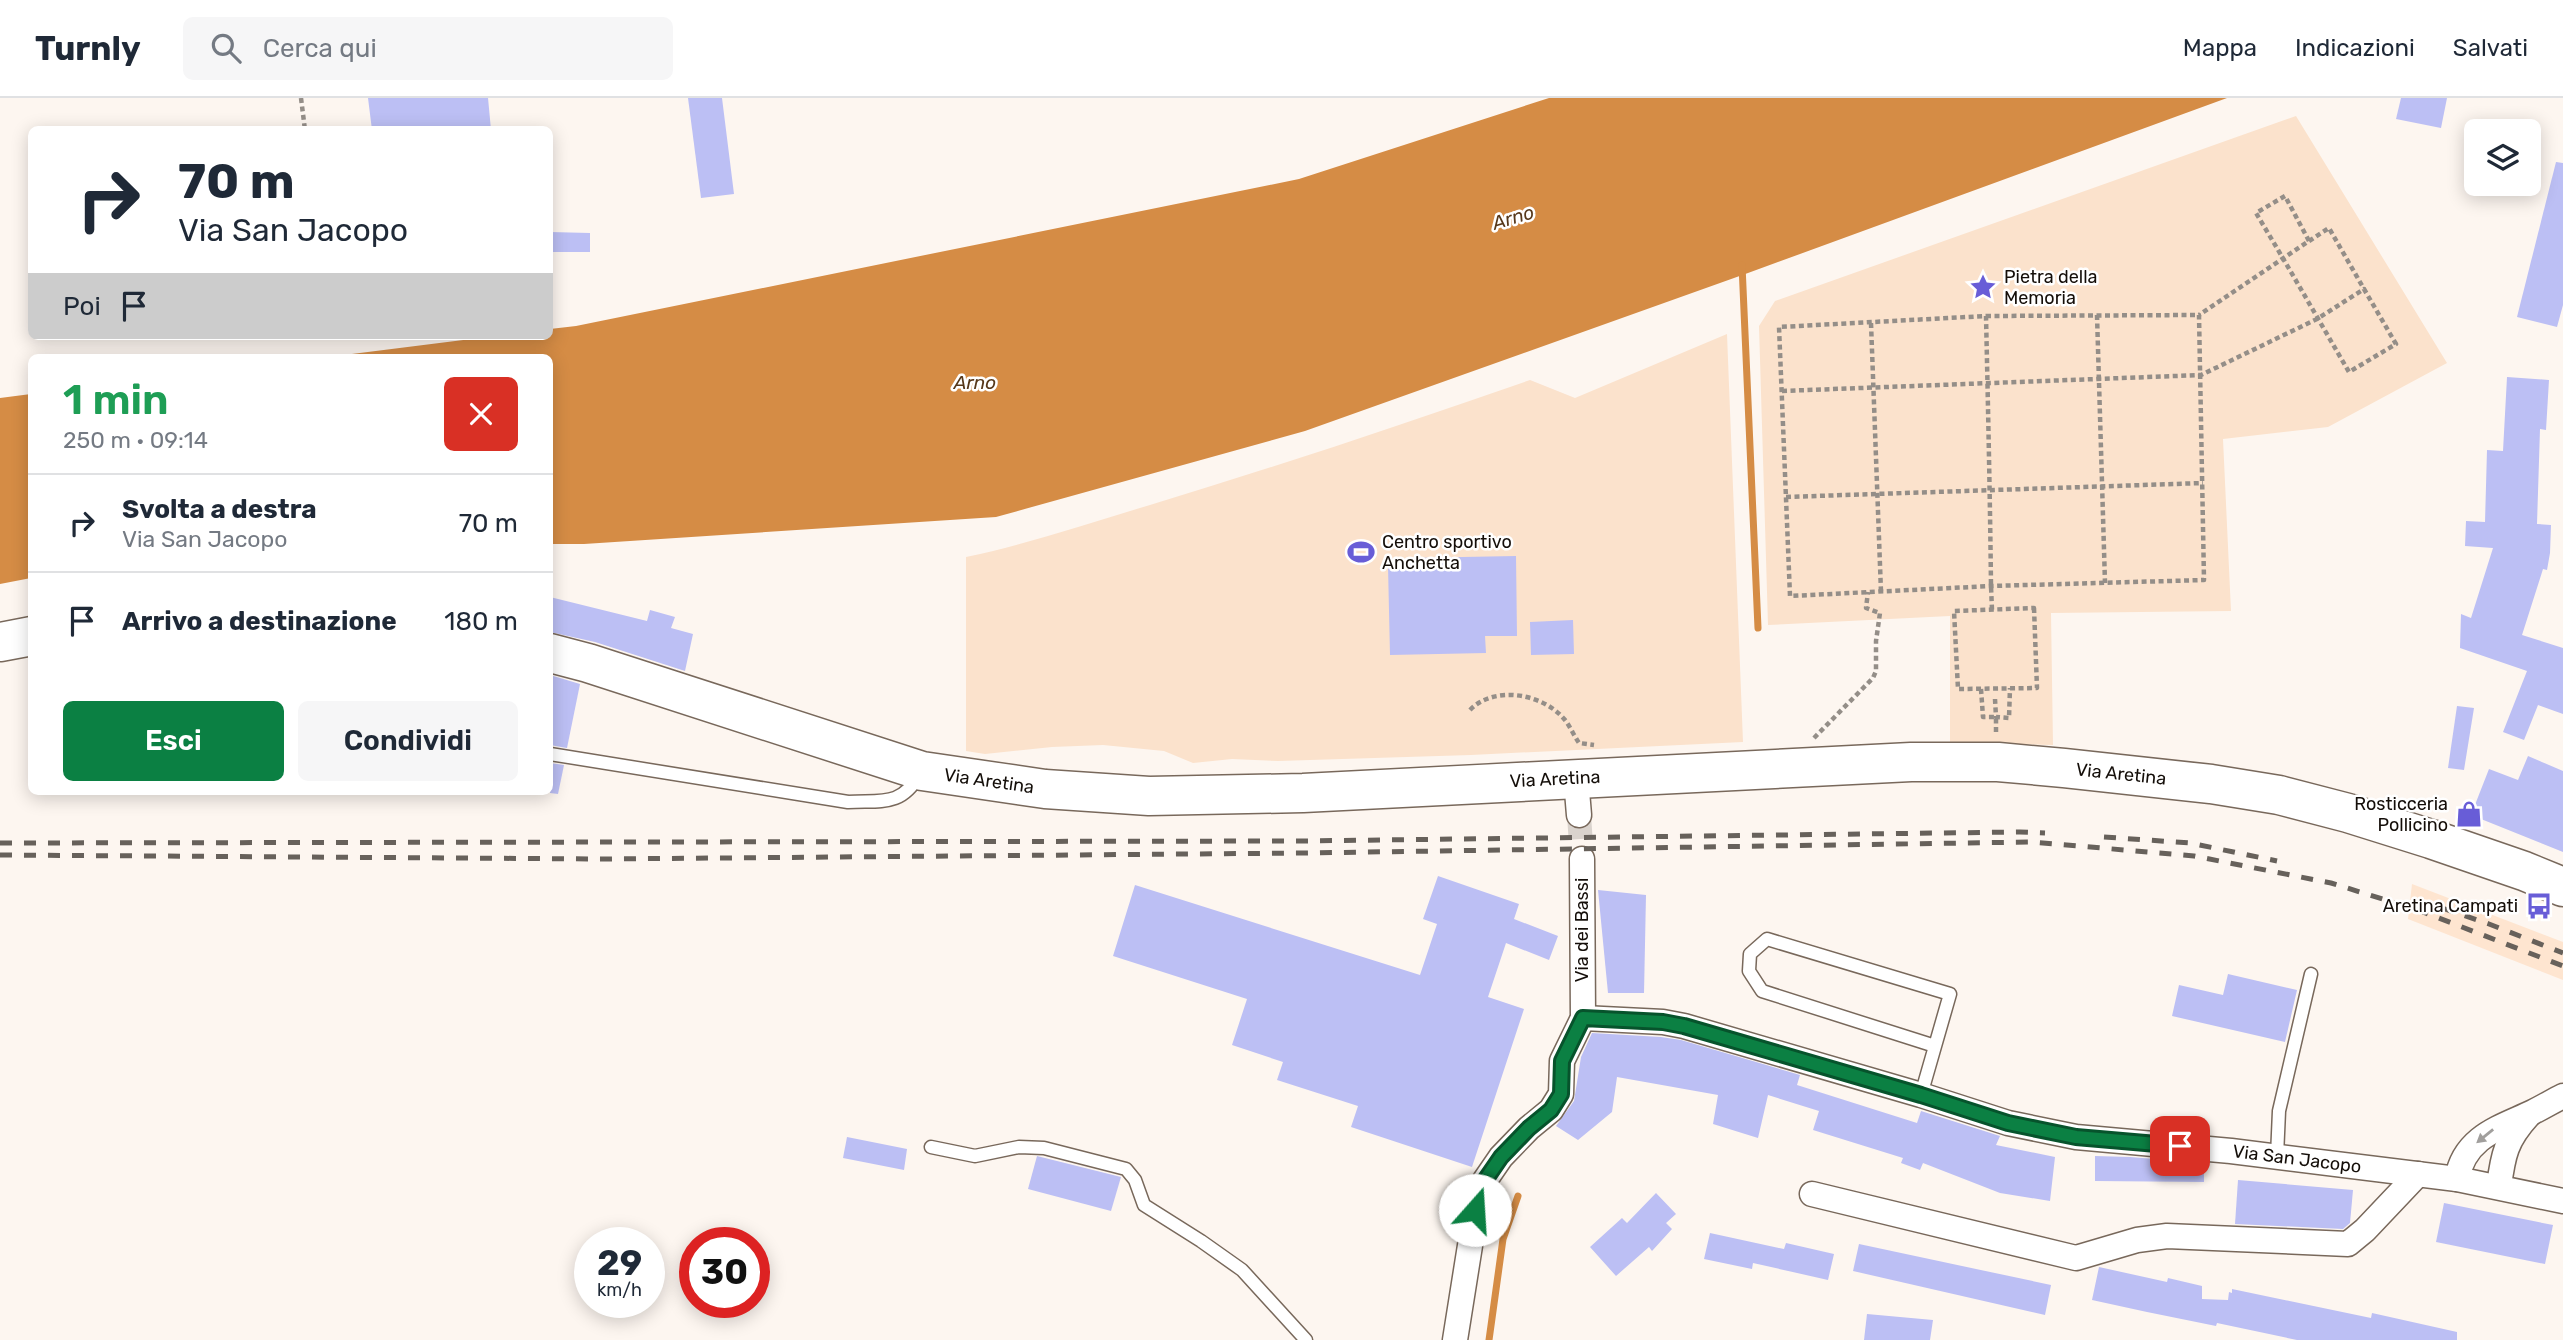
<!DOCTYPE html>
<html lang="it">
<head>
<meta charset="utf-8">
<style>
	body { margin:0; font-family:Rubik,sans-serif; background:#f6f6f7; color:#1f2937; height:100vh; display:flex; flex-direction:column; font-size:26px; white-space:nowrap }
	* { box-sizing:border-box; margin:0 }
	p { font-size:23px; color:#747a83 }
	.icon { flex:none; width:38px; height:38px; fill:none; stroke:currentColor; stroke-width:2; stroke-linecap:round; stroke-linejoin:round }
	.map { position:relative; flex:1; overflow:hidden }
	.sheet { position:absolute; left:28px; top:256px; width:525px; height:441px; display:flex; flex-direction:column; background:#fff; border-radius:10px; box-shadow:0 4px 18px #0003 }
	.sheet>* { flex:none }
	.banner { position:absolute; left:28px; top:28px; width:525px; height:214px; border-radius:10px; box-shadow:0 4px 18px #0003; background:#fff; color:#1f2937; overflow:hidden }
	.fabs { position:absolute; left:2464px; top:21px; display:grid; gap:14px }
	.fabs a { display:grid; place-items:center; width:77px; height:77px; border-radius:10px; background:#fff; box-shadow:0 4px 18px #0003; font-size:35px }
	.speed { position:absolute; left:574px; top:1129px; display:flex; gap:14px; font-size:35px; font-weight:700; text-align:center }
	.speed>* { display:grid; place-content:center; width:91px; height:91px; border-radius:50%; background:#fff; box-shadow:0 4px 18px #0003; line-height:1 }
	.speed small { font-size:18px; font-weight:400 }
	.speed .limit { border:10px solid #d22; background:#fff; color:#111 }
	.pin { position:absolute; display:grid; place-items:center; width:60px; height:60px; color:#fff; margin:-30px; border-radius:14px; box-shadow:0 4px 10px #0006 }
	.me { position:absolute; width:77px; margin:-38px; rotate:19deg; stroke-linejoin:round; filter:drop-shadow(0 0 5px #0008) }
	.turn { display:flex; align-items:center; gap:24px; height:147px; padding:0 35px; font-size:32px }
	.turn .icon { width:91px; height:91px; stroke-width:2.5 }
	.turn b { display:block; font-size:49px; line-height:60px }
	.then { display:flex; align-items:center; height:66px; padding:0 35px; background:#0003; gap:14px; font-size:26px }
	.round { display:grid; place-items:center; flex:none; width:74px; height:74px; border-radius:10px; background:#f6f6f7 }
	.overview { display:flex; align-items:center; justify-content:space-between; height:119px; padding:0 35px }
	h1 { font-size:42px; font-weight:600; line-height:52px; color:#1e9e55 }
	.action { display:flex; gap:14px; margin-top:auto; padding:14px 35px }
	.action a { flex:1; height:80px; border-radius:10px; background:#0b8043; color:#fff; font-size:28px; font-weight:600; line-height:80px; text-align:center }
	.action a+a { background:#f6f6f7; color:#1f2937 }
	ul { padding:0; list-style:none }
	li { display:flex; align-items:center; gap:21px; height:98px; padding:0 35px; border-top:2px solid #e0e1e3 }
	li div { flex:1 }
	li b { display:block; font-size:26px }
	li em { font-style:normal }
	header { display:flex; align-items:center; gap:42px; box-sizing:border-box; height:98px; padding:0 35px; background:#fff; border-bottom:2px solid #e0e1e3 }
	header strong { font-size:33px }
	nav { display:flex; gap:38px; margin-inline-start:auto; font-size:24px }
	.search { width:490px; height:63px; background:#f6f6f7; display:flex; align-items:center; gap:18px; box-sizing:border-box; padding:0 24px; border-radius:10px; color:#747a83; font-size:26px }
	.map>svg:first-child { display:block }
	.built { fill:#fee5d0 }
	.green { fill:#fbe2cc }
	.water { fill:#d58c45 }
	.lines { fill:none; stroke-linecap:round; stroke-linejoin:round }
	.stream { stroke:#d58c45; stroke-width:7 }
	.building { fill:#bcbff4 }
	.street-tunnel { stroke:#dad3cd; stroke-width:24; stroke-dasharray:24 12; stroke-linecap:butt }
	.lane-casing { stroke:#78685b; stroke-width:15 }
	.street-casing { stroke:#78685b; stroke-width:27 }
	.primary-casing { stroke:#78685b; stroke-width:41 }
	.path { stroke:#948e88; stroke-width:4.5; stroke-dasharray:5 3.5; stroke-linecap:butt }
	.lane { stroke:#fff; stroke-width:12 }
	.street { stroke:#fff; stroke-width:24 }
	.primary { stroke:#fff; stroke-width:38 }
	.rail { stroke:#67615b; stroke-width:5; stroke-dasharray:12 12; stroke-linecap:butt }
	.oneway { fill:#a19f9d }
	.route-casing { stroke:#07532c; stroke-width:18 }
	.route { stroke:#0b8043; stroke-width:12 }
	.labels { text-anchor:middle; stroke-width:5; stroke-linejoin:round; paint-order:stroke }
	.poi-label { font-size:18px; fill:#140e09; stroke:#fff; text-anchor:start }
	.street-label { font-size:18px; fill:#140e09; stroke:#fff }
	.water-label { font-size:19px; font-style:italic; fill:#57381a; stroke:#fff }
</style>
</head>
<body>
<header>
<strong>Turnly</strong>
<div class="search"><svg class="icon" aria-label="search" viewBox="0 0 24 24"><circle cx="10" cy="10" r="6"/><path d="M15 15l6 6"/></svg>Cerca qui</div>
<nav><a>Mappa</a><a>Indicazioni</a><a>Salvati</a></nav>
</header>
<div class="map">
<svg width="2563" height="1242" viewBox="0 0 2563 1242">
	<rect width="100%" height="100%" fill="#fdf6f0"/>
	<path class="built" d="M2412 786 2563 844V882L2408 821Z"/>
	<g class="green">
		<path d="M2296 18 2447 265 2328 329 2223 341 2231 513 2051 515 2053 647 1950 644V518L1768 527 1759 228 1775 203Z"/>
		<path d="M1727 236 1743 644 1471 657 1278 663 1232 661 1193 665 1164 653 1103 647 1052 649 985 656 966 653V459C1028 446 1089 425 1150 407 1278 368 1404 326 1530 282L1575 300Z"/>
	</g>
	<g class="water">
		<path d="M1549 0H2227L1748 175 1305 333 996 419 584 446H550V259H328L495 238H550V231L576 228 1299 81Z"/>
		<path d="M31 296V480L0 486V300Z"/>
	</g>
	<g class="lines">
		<g class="stream">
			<path d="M1742 167 1758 530"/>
			<path d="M1489 1242 1503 1141 1518 1098"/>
		</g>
	</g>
	<g class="building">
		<path d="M368 0H488L491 32H372Z"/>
		<path d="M688 0H722L734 96 701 100Z"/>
		<path d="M2401 0H2447L2441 30 2396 21Z"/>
		<path d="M2556 64 2563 65V207L2557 229 2517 219Z"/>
		<path d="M550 134 590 135V154H550Z"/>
		<path d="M2507 279 2549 282 2546 332 2540 331 2537 426 2551 427 2550 455 2547 472 2543 471 2522 537 2563 550V616L2538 607 2524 642 2503 634 2527 573 2460 550 2461 516 2471 520 2493 450 2465 448 2466 423 2485 424 2487 352 2503 353Z"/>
		<path d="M1516 458 1517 538H1485L1486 555 1390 557 1388 468H1409V460Z"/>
		<path d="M550 499 647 523 650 512 675 519 671 530 693 536 685 573 595 544 550 534Z"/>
		<path d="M1573 522 1574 556 1531 557 1530 524Z"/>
		<path d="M550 577 580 586 567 650 550 647Z"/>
		<path d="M2457 608 2474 610 2464 672 2448 670Z"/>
		<path d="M2528 658 2563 673V754L2471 717 2489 671 2518 682Z"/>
		<path d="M550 665 564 667 558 696 550 695Z"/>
		<path d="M1438 778 1519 806 1514 821 1558 838 1549 862 1506 845 1488 899 1524 911 1472 1069 1351 1029 1358 1008 1277 982 1283 964 1232 947 1247 901 1113 858 1135 787 1420 877 1437 826 1423 821Z"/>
		<path d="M1598 792 1646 797 1644 895H1608Z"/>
		<path d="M2228 876 2297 892 2285 944 2172 918 2179 887 2223 897Z"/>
		<path d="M1592 935 1661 939 1681 942 1800 977 1797 987 1917 1025 1921 1013 2000 1038 1996 1047 2055 1059 2050 1103 2000 1095 1923 1065 1920 1072 1901 1065 1903 1060 1813 1032 1819 1013 1768 997 1758 1040 1713 1026 1718 997 1617 979 1612 1014 1578 1042 1556 1028 1574 1003 1581 959Z"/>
		<path d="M847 1039 907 1051 904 1072 843 1060Z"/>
		<path d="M1037 1058 1121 1079 1111 1113 1028 1091Z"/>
		<path d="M2095 1058 2130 1059 2204 1065V1084L2095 1083Z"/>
		<path d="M2238 1082 2353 1092 2350 1125 2343 1131 2235 1126Z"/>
		<path d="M1656 1095 1676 1116 1666 1125 1672 1131 1652 1153 1649 1149 1616 1178 1590 1149 1622 1120 1627 1125Z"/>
		<path d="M2444 1105 2553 1127 2545 1166 2436 1144Z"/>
		<path d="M1710 1135 1784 1151 1786 1145 1834 1156 1828 1182 1753 1165 1752 1171 1704 1161Z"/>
		<path d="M1859 1146 2051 1187 2045 1217 1853 1173Z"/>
		<path d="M2099 1169 2167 1184 2168 1180 2202 1188V1201L2228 1202 2229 1194 2232 1195V1191L2371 1220 2372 1215 2457 1234V1242H2297L2217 1225 2216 1228 2147 1214 2092 1202Z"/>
		<path d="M1867 1216 1933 1222 1930 1242H1864Z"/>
	</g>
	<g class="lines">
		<path class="street-tunnel" d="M1579 717 1582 761"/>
		<g class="lane-casing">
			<g id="lane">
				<path d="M550 656 848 704C881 702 901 709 919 677"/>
				<path d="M1921 997 1950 896 1767 841 1750 856 1749 873 1762 893 1935 948"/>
				<path d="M931 1049 975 1058 1019 1049 1044 1050 1126 1071 1135 1082 1144 1107 1201 1143 1242 1172 1306 1242"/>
				<path d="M2277 1058 2279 1013 2311 876"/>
			</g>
		</g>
		<g class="street-casing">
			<g id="street">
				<path d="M1576 681 1579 717"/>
				<path d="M1583 920 1663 924 1684 928 1921 997 2008 1025 2076 1039 2231 1053 2457 1081 2563 1103"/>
				<path d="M2457 1081C2464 1038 2502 1029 2533 1014 2543 1009 2553 1003 2563 998"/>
				<path d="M2499 1088C2503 1057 2506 1042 2528 1018"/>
				<path d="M1812 1096 2076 1160 2137 1142 2167 1138 2348 1146 2365 1132 2418 1076"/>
				<path d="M1455 1242 1479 1091 1501 1059 1529 1030 1551 1012 1561 996 1562 963 1583 920 1582 761"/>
			</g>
		</g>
		<g class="primary-casing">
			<g id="primary">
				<path d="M0 544 32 538"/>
				<path d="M550 555 588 565 922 673 1045 691 1149 698 1303 695 1911 664H1998L2064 670 2211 686 2279 697 2348 715 2431 741 2524 773 2563 789"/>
			</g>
		</g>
		<g class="path">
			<path d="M301 0 305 32"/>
			<path d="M2309 143 2329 130 2364 191"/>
			<path d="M2097 217 2105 485"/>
			<path d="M1986 218 2199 217 2204 482 1991 488 1790 498 1779 229 1986 218C1988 308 1990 398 1991 488L1992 512"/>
			<path d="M1871 225 1881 494"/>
			<path d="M1782 293 2201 277 2317 221 2364 191 2396 246 2349 274C2318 221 2288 168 2256 115L2285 98 2309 143 2199 217"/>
			<path d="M1786 399 2203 385"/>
			<path d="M2034 510 2037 590 1958 591 1954 513Z"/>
			<path d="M1981 591 1983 619H1996V635"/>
			<path d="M1995 601 1996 619 2009 620 2010 590"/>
			<path d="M1470 612C1494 587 1543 595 1565 622 1570 628 1574 638 1579 645L1594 647"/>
			<path d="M1814 640 1873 580 1876 573V543L1880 515 1866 510 1868 494"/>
		</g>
		<use href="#lane" class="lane"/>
		<use href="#street" class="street"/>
		<use href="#primary" class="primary"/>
		<g class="rail">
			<path d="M2104 739 2190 745 2277 763"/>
			<path d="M0 745 1300 743 2020 734 2045 735"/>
			<path d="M0 757 604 761 1304 755 2032 744 2194 758 2331 785 2418 812 2563 868"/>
			<path d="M2442 810 2489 826 2563 855"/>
		</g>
	</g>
	<defs><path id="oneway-solid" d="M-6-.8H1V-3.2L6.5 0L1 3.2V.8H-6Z" transform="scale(1.75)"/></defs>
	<use class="oneway" href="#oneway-solid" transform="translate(2485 1038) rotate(141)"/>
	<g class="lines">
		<g class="route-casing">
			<path id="route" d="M1475 1112 1479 1091 1501 1059 1529 1030 1551 1012 1561 996 1562 963 1583 920 1663 924 1684 928 1921 997 2008 1025 2076 1039 2180 1048"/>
		</g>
		<use href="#route" class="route"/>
	</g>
	<defs>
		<g id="sight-bare" transform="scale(2.1)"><path d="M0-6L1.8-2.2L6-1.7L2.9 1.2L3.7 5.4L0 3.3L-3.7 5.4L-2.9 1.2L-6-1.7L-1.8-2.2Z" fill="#685dd7" stroke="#fff" stroke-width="2.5" paint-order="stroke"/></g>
		<g id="stadium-bare" transform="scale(2.1)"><path d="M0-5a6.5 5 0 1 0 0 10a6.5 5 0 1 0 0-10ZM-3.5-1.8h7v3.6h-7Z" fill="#685dd7" stroke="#fff" stroke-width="2.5" paint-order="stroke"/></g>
		<g id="shop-bare" transform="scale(2.1)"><path d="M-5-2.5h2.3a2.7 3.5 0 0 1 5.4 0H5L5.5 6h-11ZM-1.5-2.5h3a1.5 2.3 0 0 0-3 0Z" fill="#685dd7" stroke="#fff" stroke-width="2.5" paint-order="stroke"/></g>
		<g id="bus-bare" transform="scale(2.1)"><path d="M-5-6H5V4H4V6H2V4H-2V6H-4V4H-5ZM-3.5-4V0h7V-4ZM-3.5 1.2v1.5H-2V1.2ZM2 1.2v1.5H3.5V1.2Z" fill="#685dd7" stroke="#fff" stroke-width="2.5" paint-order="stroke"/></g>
	</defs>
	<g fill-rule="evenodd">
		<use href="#sight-bare" x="1983" y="189"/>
		<use href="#stadium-bare" x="1361" y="454"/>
		<use href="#shop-bare" x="2469" y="716"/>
		<use href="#bus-bare" x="2539" y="808"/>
	</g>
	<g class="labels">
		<g class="poi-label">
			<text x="2004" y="185">Pietra della<tspan x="2004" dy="21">Memoria</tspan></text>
			<text x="1382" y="450">Centro sportivo<tspan x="1382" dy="21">Anchetta</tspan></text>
			<text x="2448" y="712" text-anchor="end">Rosticceria<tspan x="2448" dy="21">Pollicino</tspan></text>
			<text x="2518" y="814" text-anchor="end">Aretina Campati</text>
		</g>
		<g class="street-label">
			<text transform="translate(2121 676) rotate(6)" y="6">Via Aretina</text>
			<text transform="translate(1555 681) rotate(-3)" y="6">Via Aretina</text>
			<text transform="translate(989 683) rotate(8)" y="6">Via Aretina</text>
			<text transform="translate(1582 832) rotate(-90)" y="6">Via dei Bassi</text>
			<text transform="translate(2297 1061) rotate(7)" y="6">Via San Jacopo</text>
		</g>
		<g class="water-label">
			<text transform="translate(1513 119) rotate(-17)" y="7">Arno</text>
			<text x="975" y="291">Arno</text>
		</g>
	</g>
</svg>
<div class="fabs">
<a><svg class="icon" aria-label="layers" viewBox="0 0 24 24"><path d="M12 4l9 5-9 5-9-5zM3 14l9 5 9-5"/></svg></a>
</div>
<div class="speed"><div>29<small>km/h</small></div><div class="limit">30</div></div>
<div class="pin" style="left:2180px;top:1048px;background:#d93025"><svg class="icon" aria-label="arrive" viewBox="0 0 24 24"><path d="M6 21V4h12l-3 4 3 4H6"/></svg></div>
<svg class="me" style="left:1475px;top:1112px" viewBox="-20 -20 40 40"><circle r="19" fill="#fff"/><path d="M0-13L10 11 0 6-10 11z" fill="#0b8043"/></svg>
<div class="banner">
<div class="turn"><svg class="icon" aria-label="right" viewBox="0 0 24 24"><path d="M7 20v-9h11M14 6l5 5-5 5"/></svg><div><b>70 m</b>Via San Jacopo</div></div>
<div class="then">Poi<svg class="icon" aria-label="arrive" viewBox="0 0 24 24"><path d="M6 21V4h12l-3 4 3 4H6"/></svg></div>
</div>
<section class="sheet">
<div class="overview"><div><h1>1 min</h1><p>250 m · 09:14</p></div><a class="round" style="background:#d93025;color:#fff"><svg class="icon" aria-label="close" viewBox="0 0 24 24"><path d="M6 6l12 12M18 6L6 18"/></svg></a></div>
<ul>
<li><svg class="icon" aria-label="right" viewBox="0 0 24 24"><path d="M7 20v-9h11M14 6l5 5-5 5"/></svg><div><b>Svolta a destra</b><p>Via San Jacopo</p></div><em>70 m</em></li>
<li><svg class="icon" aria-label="arrive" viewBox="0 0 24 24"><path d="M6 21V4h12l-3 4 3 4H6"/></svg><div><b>Arrivo a destinazione</b></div><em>180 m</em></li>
</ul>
<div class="action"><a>Esci</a><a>Condividi</a></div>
</section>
</div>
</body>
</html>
